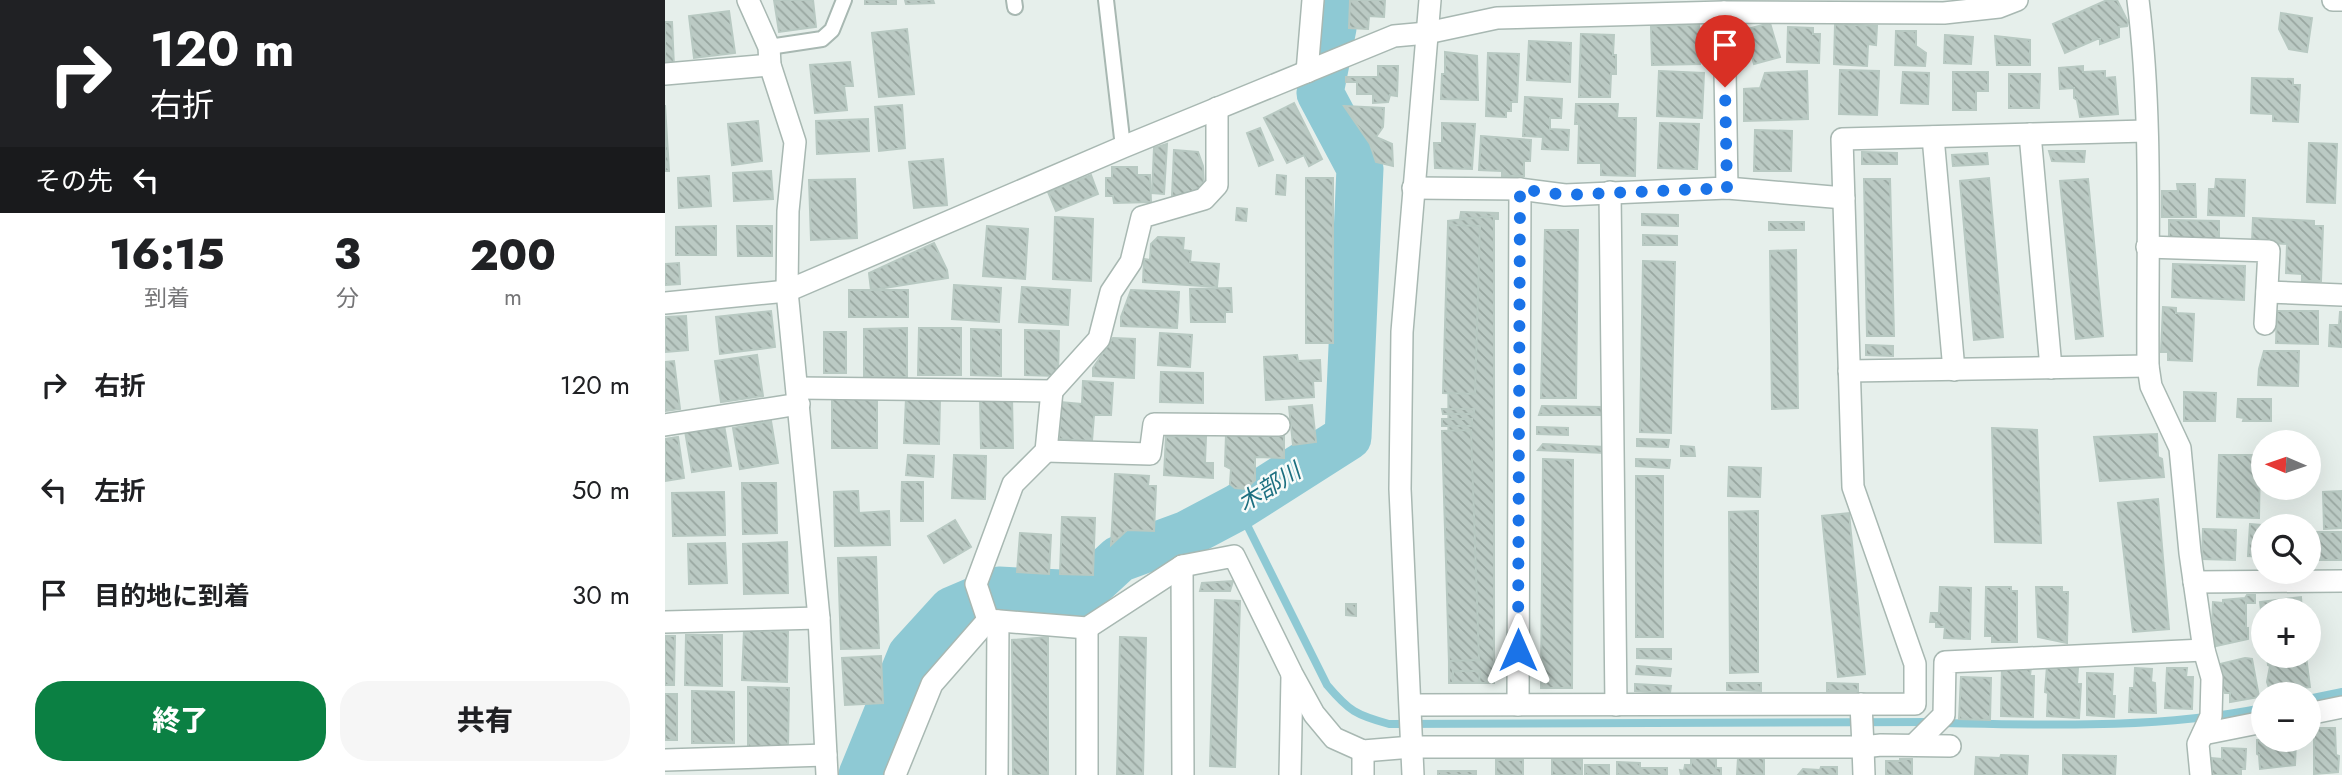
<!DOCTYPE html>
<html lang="ja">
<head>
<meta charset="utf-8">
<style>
	body { margin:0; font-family:Jost,"Noto Sans JP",sans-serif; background:#f6f6f6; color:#202124; height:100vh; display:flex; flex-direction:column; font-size:26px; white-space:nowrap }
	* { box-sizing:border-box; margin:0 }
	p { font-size:23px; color:#757577 }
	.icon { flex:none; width:38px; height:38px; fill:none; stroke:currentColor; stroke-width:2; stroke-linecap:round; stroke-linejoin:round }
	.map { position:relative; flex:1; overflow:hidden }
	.details { display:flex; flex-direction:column; background:#fff; width:665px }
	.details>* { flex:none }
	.banner { background:#202124; color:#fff; overflow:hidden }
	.needle { width:46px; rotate:272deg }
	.fabs { position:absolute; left:1586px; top:430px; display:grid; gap:14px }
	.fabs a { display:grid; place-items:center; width:70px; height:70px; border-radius:50%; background:#fff; box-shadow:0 7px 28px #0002; font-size:35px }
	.pin { position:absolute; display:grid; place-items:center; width:60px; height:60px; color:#fff; margin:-72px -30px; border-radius:50% 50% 50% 0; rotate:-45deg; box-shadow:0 0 7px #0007 }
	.pin .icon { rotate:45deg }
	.me { position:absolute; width:77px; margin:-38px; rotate:0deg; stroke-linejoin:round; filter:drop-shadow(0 0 5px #0008) }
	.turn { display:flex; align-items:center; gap:24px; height:147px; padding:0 35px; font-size:32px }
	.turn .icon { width:91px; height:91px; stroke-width:2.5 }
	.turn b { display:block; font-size:49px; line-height:60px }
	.then { display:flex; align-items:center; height:66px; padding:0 35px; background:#0003; gap:14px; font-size:26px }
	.eta { display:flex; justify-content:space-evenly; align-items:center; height:119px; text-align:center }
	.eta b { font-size:42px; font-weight:800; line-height:49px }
	.cta { display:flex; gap:14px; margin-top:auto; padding:14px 35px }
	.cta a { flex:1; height:80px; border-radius:28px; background:#0b8043; color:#fff; font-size:28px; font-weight:800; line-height:80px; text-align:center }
	.cta a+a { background:#f6f6f6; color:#202124 }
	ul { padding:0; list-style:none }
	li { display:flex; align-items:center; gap:21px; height:105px; padding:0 35px }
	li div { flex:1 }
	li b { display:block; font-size:26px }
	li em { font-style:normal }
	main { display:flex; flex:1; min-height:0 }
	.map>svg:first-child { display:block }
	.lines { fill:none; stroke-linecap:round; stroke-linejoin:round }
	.stream { stroke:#8ec9d4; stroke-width:8 }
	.river { stroke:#8ec9d4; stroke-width:47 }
	.building { fill:url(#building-back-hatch); stroke:#b8c9c2; stroke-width:2 }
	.service-casing { stroke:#a8b8b2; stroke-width:18 }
	.minor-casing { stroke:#a8b8b2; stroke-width:24 }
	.tertiary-casing { stroke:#a8b8b2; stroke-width:24 }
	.service { stroke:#fff; stroke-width:14 }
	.minor { stroke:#fff; stroke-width:21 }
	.tertiary { stroke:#fff; stroke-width:21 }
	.route { stroke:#1a73e8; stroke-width:12; stroke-dasharray:0 21.6 }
	.labels { text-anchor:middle; stroke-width:5; stroke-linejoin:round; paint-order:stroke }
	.water-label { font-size:23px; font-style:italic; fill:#1c6f80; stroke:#f7fbf9 }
</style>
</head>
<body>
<main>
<section class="details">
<div class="banner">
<div class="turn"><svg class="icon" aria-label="right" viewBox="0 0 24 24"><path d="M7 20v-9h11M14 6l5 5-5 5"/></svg><div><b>120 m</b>右折</div></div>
<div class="then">その先<svg class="icon" aria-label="left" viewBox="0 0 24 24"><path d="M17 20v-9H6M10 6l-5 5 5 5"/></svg></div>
</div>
<div class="eta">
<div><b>16:15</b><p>到着</p></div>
<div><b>3</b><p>分</p></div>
<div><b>200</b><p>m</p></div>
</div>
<ul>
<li><svg class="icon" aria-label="right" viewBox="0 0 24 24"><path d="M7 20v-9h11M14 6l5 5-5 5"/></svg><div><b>右折</b></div><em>120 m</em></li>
<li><svg class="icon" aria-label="left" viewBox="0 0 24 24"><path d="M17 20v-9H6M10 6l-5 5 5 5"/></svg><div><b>左折</b></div><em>50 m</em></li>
<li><svg class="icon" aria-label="arrive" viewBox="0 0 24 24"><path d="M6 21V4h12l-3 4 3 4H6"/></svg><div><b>目的地に到着</b></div><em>30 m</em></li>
</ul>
<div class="cta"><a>終了</a><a>共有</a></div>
</section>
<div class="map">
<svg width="1677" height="775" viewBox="0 0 1677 775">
	<defs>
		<pattern id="building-back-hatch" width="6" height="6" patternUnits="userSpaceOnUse" patternTransform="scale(1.75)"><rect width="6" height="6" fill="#bbcac4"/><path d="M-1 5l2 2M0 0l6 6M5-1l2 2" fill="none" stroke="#98a6a0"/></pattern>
	</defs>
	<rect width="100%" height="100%" fill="#e6efeb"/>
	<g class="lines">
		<g class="stream">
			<path d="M573 507 662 685C684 711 691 715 724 724L1265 722"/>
			<path d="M1643 699 1677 692"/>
			<path d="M1278 723C1384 725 1493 729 1598 708"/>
		</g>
		<path class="river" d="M197 775 246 655 287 610 334 590 416 594 454 559 522 534 573 507 683 437 695 168 655 93 668 28 671 0"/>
	</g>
	<g class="building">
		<path d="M109 0H148L151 27 114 32Z"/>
		<rect x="200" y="0" width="31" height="4"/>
		<path d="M240 0H268L269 3 241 4Z"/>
		<path d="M685 0H720L719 17 704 16 703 29 684 28Z"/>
		<path d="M1442 0H1452L1463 22 1462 26 1454 27V37L1435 44V39H1432L1400 53 1388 24Z"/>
		<path d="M64 11 70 53 29 58 24 16Z"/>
		<path d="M1616 13 1647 18 1642 52 1624 49 1614 29Z"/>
		<path d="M0 22H7L9 67H0Z"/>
		<path d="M1105 23 1115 57 1089 64 1079 30Z"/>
		<path d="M1170 24 1212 26 1211 45 1203 44 1202 66 1169 64Z"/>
		<path d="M1034 25 1035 64 987 65 986 26Z"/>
		<path d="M1123 27 1148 28V34H1155L1154 63 1122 62Z"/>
		<path d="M242 29 249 94 214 97 207 33Z"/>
		<path d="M1231 31H1251V46L1261 53 1260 66 1230 65Z"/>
		<path d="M916 34 949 35 948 55H951V74H946L945 97H914Z"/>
		<path d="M1280 35 1308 37 1306 64 1279 63Z"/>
		<path d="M1330 36 1365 40V65H1332Z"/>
		<path d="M864 41 906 43 905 82 862 80Z"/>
		<path d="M780 52 812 56 813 100 776 99 777 74H780Z"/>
		<path d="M823 53 854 54 852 102H846V111H841V117L821 116Z"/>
		<path d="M185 62 188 86H179L182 110 150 113 145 65Z"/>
		<path d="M713 66H733L732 96 725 95 723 102 708 103V94H692V82H681V77H713Z"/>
		<path d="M1418 66V72L1440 71V78L1450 77 1453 114 1415 117 1412 100 1409 98V88L1395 89 1394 68Z"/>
		<path d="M1175 70 1214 71 1212 115 1174 114Z"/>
		<path d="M994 71 1039 73 1037 118 992 116Z"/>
		<path d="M1142 71 1143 119 1079 121V89L1095 88 1100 73Z"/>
		<path d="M1238 72 1264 73 1263 104 1236 103Z"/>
		<path d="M1288 72H1323V91H1311V110H1288Z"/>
		<path d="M1344 74H1375L1374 108H1344Z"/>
		<path d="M1587 78 1628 79V85H1635L1633 122 1608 121V114L1586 113Z"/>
		<path d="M860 97 897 99 896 118H885V129L904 130 903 150 877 149 878 137 858 136Z"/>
		<path d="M629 103 657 159 644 166 639 155 622 163 599 118Z"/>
		<path d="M911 104H953L952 118H971L970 176 936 175V163H913L914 124H910Z"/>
		<path d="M0 105 4 171H0Z"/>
		<path d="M237 105 240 148 214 151 210 107Z"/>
		<path d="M679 106 719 108 718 127 711 137 727 144 728 166 711 162 705 144Z"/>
		<path d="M203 119 204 151 152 154 151 121Z"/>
		<path d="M93 121 97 161 67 165 63 124Z"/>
		<path d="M777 123 810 124 807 169 770 168 769 143H777Z"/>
		<path d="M995 123 1034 124 1032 169 993 168Z"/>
		<path d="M595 128 608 160 594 166 582 133Z"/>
		<path d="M1090 130 1127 131 1126 171H1089Z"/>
		<path d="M816 136 866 140 865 161H859V176H837V171L814 170Z"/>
		<path d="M1644 143 1672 144 1670 203 1642 202Z"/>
		<path d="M502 144 499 194 487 193 489 148Z"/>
		<path d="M509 150 533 152 538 166 539 187 518 195 507 196Z"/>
		<path d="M1384 151H1420L1419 162 1387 161Z"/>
		<path d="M1197 152 1232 153V164H1197Z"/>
		<path d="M1322 153 1323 164 1288 166 1287 155Z"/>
		<path d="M278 159 282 205 249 208 244 162Z"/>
		<path d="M447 167H472V175H485L486 202 449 203 448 196H441V178H447Z"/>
		<path d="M106 171 108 199 69 201 68 173Z"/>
		<path d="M426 175 433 194 391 211 383 192Z"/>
		<path d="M612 175 621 176 620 195 611 194Z"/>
		<path d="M44 176 46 206 14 208 13 178Z"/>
		<rect x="641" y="178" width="27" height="165"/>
		<path d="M1324 178 1338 337 1309 340 1295 181Z"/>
		<path d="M190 179 192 238 146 240 144 180Z"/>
		<path d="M1199 179H1225L1229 336H1202Z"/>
		<path d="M1423 179 1438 336 1411 339 1395 181Z"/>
		<path d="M1551 179 1580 180 1579 216 1543 215 1544 189H1550Z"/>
		<path d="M1512 184H1530L1531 217H1497V191H1513Z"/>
		<path d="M572 208 582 209 581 221 571 220Z"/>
		<path d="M796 212 833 213V219L795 218Z"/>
		<path d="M977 214 1013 215V226L977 225Z"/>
		<path d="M829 216V683H784L783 221Z"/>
		<path d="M390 217 428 219 426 281 388 279Z"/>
		<path d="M1588 218 1649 221V226H1658L1656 281H1637V274L1621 273 1622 244 1587 242Z"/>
		<path d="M1504 220 1554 221V239L1504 238Z"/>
		<rect x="1104" y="222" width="35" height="8"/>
		<path d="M783 225 815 226 810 394 778 393Z"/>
		<path d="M51 226V255H11V227Z"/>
		<path d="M72 226H107V256H73Z"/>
		<path d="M322 226 363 229 360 279 318 276Z"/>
		<path d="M880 230H913L911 398H876Z"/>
		<path d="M978 235 1012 236V245H978Z"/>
		<path d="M493 237 519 238 518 250 526 251 525 262 554 264 552 287 478 282 479 259 485 260 486 244Z"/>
		<path d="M269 243 282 270 283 278 206 290 204 273Z"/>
		<path d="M1131 250 1133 408 1107 409 1105 251Z"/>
		<path d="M978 261 1010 262 1006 433 975 432Z"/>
		<path d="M14 263 15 284 0 285V264Z"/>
		<path d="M1508 264 1580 266 1579 300 1507 297Z"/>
		<path d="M289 285 336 288 334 322 287 319Z"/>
		<path d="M357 287 405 290 403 325 354 322Z"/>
		<path d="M566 288 567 312H560V322H526L525 289Z"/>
		<rect x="184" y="290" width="59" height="27"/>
		<path d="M466 290 514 292 512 328 456 326V317Z"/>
		<path d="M1498 307 1511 308V313L1529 314 1527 361 1503 360V352H1496Z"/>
		<path d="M106 311 110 347 55 354 51 317Z"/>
		<path d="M1612 311H1653V344L1611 343Z"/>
		<path d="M1675 312H1677V347L1664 346 1665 325H1674Z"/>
		<path d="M21 316 23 350 0 352V317Z"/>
		<path d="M242 328V377H199V329Z"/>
		<path d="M254 328H296V375H253Z"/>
		<path d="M306 329 336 330V376L306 375Z"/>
		<path d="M360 330 394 331 393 376 360 375Z"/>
		<rect x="159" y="332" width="22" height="41"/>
		<path d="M495 333 527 335 525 367 493 365Z"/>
		<path d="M448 338 470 339 469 378 428 376V368Z"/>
		<path d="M1201 345 1228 346V356L1201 355Z"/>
		<path d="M1599 351H1634L1633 386 1593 385 1594 369Z"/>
		<path d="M92 355 98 396 56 402 50 361Z"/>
		<path d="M632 355 633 361 655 360 656 381H648L649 397 601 400 599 357Z"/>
		<path d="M9 361 15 409 0 411V362Z"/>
		<path d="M496 372 538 373V403L495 402Z"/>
		<path d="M418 381 448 383 446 415H429L427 441 394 439 396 402 417 404Z"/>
		<path d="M1519 392 1551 393 1550 421H1519Z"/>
		<rect x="167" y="397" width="45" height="51"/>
		<path d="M315 397H347L348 448H316Z"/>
		<path d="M241 398 275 399 274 444 239 443Z"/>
		<path d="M1573 399H1606V421H1578L1579 418 1572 417Z"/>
		<path d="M647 405 651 442 628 445 624 407Z"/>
		<path d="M877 406 938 407V415H874Z"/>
		<path d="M777 409H809V414H778Z"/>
		<rect x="777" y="419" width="30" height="7"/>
		<path d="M106 421 113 463 75 469 68 428Z"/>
		<path d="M59 425 66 466 27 472 20 431Z"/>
		<path d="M872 427 903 428V435L872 434Z"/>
		<path d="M1327 428 1372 430 1376 543 1330 542Z"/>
		<path d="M806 430 814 660 784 661 777 431Z"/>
		<path d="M561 434 619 436V458L590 457V480L581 489 570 488 565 484 566 469 560 466Z"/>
		<path d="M1492 434 1493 457 1497 459 1499 477 1435 481 1429 437Z"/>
		<path d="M501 436 541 437 540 463H548V478L499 475Z"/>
		<path d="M13 437 19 478 0 481V439Z"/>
		<path d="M972 439 1004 440 1003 447 972 446Z"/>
		<path d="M878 444 940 447V453L873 450Z"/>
		<path d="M1016 446 1029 447 1030 456H1016Z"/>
		<path d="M243 455 269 456 268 477 241 475Z"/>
		<path d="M289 455 321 456 320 499 287 498Z"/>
		<path d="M1554 455H1595L1594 518 1552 517Z"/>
		<path d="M878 459 908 460 907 688H876Z"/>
		<path d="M971 459 1005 460 1004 468 971 466Z"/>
		<path d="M1064 467 1096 468 1095 497 1063 496Z"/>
		<path d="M450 474 484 476 483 486H491L489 531 462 530 446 545Z"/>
		<rect x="971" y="476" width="27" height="161"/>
		<path d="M237 482H258V521H236Z"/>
		<path d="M77 483H111L112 533 78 534Z"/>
		<path d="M193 491 194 513 224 511 225 545 170 546 169 492Z"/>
		<path d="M1677 491V528L1659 529 1658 492Z"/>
		<path d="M59 492 60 535 8 536 7 493Z"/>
		<path d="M1493 499 1504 629 1468 632 1453 503Z"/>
		<path d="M1093 511V672L1065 673 1064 512Z"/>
		<path d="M1184 513 1200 674 1173 677 1157 516Z"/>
		<path d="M397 517 430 518 428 575 395 574Z"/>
		<path d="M290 520 306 547 279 563 263 536Z"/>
		<path d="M1585 524 1622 527H1598V557L1583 556Z"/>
		<path d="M1538 529 1571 530 1570 560 1537 559Z"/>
		<rect x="1643" y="532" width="34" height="28"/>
		<path d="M355 533 386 535 384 574 352 572Z"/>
		<path d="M122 542 123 593 79 594 78 544Z"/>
		<path d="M60 543 62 583 24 584 23 544Z"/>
		<path d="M211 557 214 648 176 649 173 558Z"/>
		<path d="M568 581 565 591H535L537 583Z"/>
		<path d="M1275 587 1306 588 1305 639 1279 638 1280 627H1271V622H1265L1266 613H1274Z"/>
		<path d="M1321 587H1346V591H1352V642H1327V636H1320Z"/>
		<path d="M1371 587H1397V592H1403L1402 643 1373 637Z"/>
		<path d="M1582 595H1590V603H1581V628H1583V639L1551 646 1547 625 1548 602 1558 603V600L1580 598Z"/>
		<path d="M1636 597 1637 611H1598V625L1595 602Z"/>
		<path d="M550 600 575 601 570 767 545 766Z"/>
		<path d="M681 604H691V616L681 615Z"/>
		<path d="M79 630 123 632 122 682 77 680Z"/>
		<path d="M21 635H57V686L20 685Z"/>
		<path d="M0 636H10L9 685H0Z"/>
		<path d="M383 637V775H348L347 640Z"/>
		<path d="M455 637 481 638 478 775H452Z"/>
		<path d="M972 649H1006V659L972 658Z"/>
		<path d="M216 656 218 703 180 705 177 658Z"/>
		<path d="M1602 656H1641L1645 687 1605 691 1602 682 1605 666 1603 665Z"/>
		<path d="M1580 658 1587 659 1594 697 1565 702V693H1560L1556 683 1555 664Z"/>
		<path d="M972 666 1006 669 1005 676 971 674Z"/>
		<path d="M1337 666 1366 667 1365 676H1369L1368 717 1336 716Z"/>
		<path d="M1382 666 1413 668 1412 684H1416L1414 718 1382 716 1383 693 1380 692Z"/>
		<path d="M1470 668 1487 669 1486 682 1490 683 1491 713 1464 712 1465 688H1469Z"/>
		<path d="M1502 668H1522L1521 677H1528L1527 709 1500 708Z"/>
		<path d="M788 671H815L814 683 788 682Z"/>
		<path d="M1422 673 1448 674 1447 696H1450L1449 717 1422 715Z"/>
		<path d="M1296 677 1326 678 1325 720 1294 719Z"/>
		<path d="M1062 683H1096V691L1062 690Z"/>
		<path d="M1162 683 1193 684V691H1162Z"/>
		<path d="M970 684 1006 686 1005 693 970 691Z"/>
		<path d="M83 687 124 688 123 747 83 748Z"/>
		<path d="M27 691 69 692V743H27Z"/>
		<rect x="0" y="694" width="12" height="46"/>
		<path d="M1653 728H1670L1671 755 1674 756 1673 772 1649 774V736Z"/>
		<path d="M1592 740H1631L1630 765 1595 769 1594 755 1592 754Z"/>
		<path d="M1557 748 1581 749 1580 769H1576V775H1547V758L1557 759Z"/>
		<path d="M1336 755 1363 756 1362 775H1310L1311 757 1335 758Z"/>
		<path d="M1398 755 1451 756 1450 775H1398Z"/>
		<path d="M1026 758H1051V768H1056V775H1016L1015 770 1019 771 1020 765H1026Z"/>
		<path d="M1073 758H1099V775H1072Z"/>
		<path d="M1235 759H1247V775H1221V761H1235Z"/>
		<rect x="831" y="760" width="27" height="15"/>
		<rect x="887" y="760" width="30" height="15"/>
		<path d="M952 762 975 763V768H1002V775H952Z"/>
		<rect x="920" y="765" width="24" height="10"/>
		<path d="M1156 767H1172V775H1133L1138 769 1155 770Z"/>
		<rect x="773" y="771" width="38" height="4"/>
	</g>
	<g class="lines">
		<g class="service-casing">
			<g id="service">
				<path d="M349 0 350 7"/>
				<path d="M441 0 458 147"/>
				<path d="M104 47 157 39 167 30 179 0"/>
			</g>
		</g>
		<g class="minor-casing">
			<g id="minor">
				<path d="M83 0 104 47 105 65 130 142 123 211 122 291 154 618 162 775"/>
				<path d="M1473 0C1488 119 1482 246 1483 366L1486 386 1515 448 1525 553 1539 650 1547 678 1546 716 1533 744 1536 775"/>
				<path d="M1668 0H1677"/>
				<path d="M1059 12 1062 188"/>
				<path d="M642 72 648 0"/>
				<path d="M0 74 105 65"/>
				<path d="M1365 134 1386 368"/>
				<path d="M1268 137 1289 370"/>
				<path d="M748 188 855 189 900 195 1062 188 1179 198"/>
				<path d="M945 192 951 705"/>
				<path d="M1482 247 1604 251 1600 324"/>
				<path d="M1602 292 1677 295"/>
				<path d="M0 303 122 291 458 147 729 36 762 33 832 18 1059 12 1279 13 1334 7 1352 0"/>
				<path d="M1184 371 1483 366"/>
				<path d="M132 388 387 391 434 339 446 292 466 262 477 217 539 199 552 185V108"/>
				<path d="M0 425 134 404"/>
				<path d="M381 451 485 454 489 424 614 425"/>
				<path d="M517 566 518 775"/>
				<path d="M1529 582 1677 581"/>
				<path d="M323 620 311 584 348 484 381 451 387 391"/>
				<path d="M0 622 154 618"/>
				<path d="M422 628V775"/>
				<path d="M1196 704 1198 747 1216 745 1285 746"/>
				<path d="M746 705 1250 704V664L1188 487 1177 139 1481 131"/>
				<path d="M853 705 855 189"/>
				<path d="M1643 714 1677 707"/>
				<path d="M1538 734 1598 722"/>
				<path d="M1249 745 1279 715 1280 662 1539 650"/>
				<path d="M698 751V775"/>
				<path d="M0 760 161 755"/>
				<path d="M230 775 267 684 323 620 422 628 517 566 569 556 627 674 649 714 669 738 698 751 747 747H1198L1199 775"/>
				<path d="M332 775 333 621"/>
				<path d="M625 775 627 676"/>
			</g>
		</g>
		<g class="tertiary-casing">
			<path id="tertiary" d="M748 775 735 489 737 332 765 0"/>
		</g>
		<use href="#service" class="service"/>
		<use href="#minor" class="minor"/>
		<use href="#tertiary" class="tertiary"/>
	</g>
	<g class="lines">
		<path class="route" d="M853 650 855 189 900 195 1062 188 1060 87"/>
	</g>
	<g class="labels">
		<g class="water-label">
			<text transform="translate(604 487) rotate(-32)" y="8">木部川</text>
		</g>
	</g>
</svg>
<div class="fabs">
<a><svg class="needle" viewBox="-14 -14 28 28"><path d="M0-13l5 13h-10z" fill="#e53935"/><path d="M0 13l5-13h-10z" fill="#757577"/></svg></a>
<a><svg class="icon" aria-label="search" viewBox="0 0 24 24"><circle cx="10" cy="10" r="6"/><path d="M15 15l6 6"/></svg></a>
<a>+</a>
<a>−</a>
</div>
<div class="pin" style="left:1060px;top:87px;background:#d93025"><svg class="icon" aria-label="arrive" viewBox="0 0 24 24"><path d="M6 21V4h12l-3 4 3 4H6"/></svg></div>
<svg class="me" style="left:853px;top:650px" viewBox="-20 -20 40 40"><path d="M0-17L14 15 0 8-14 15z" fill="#1a73e8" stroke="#fff" stroke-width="4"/></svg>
</div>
</main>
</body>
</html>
